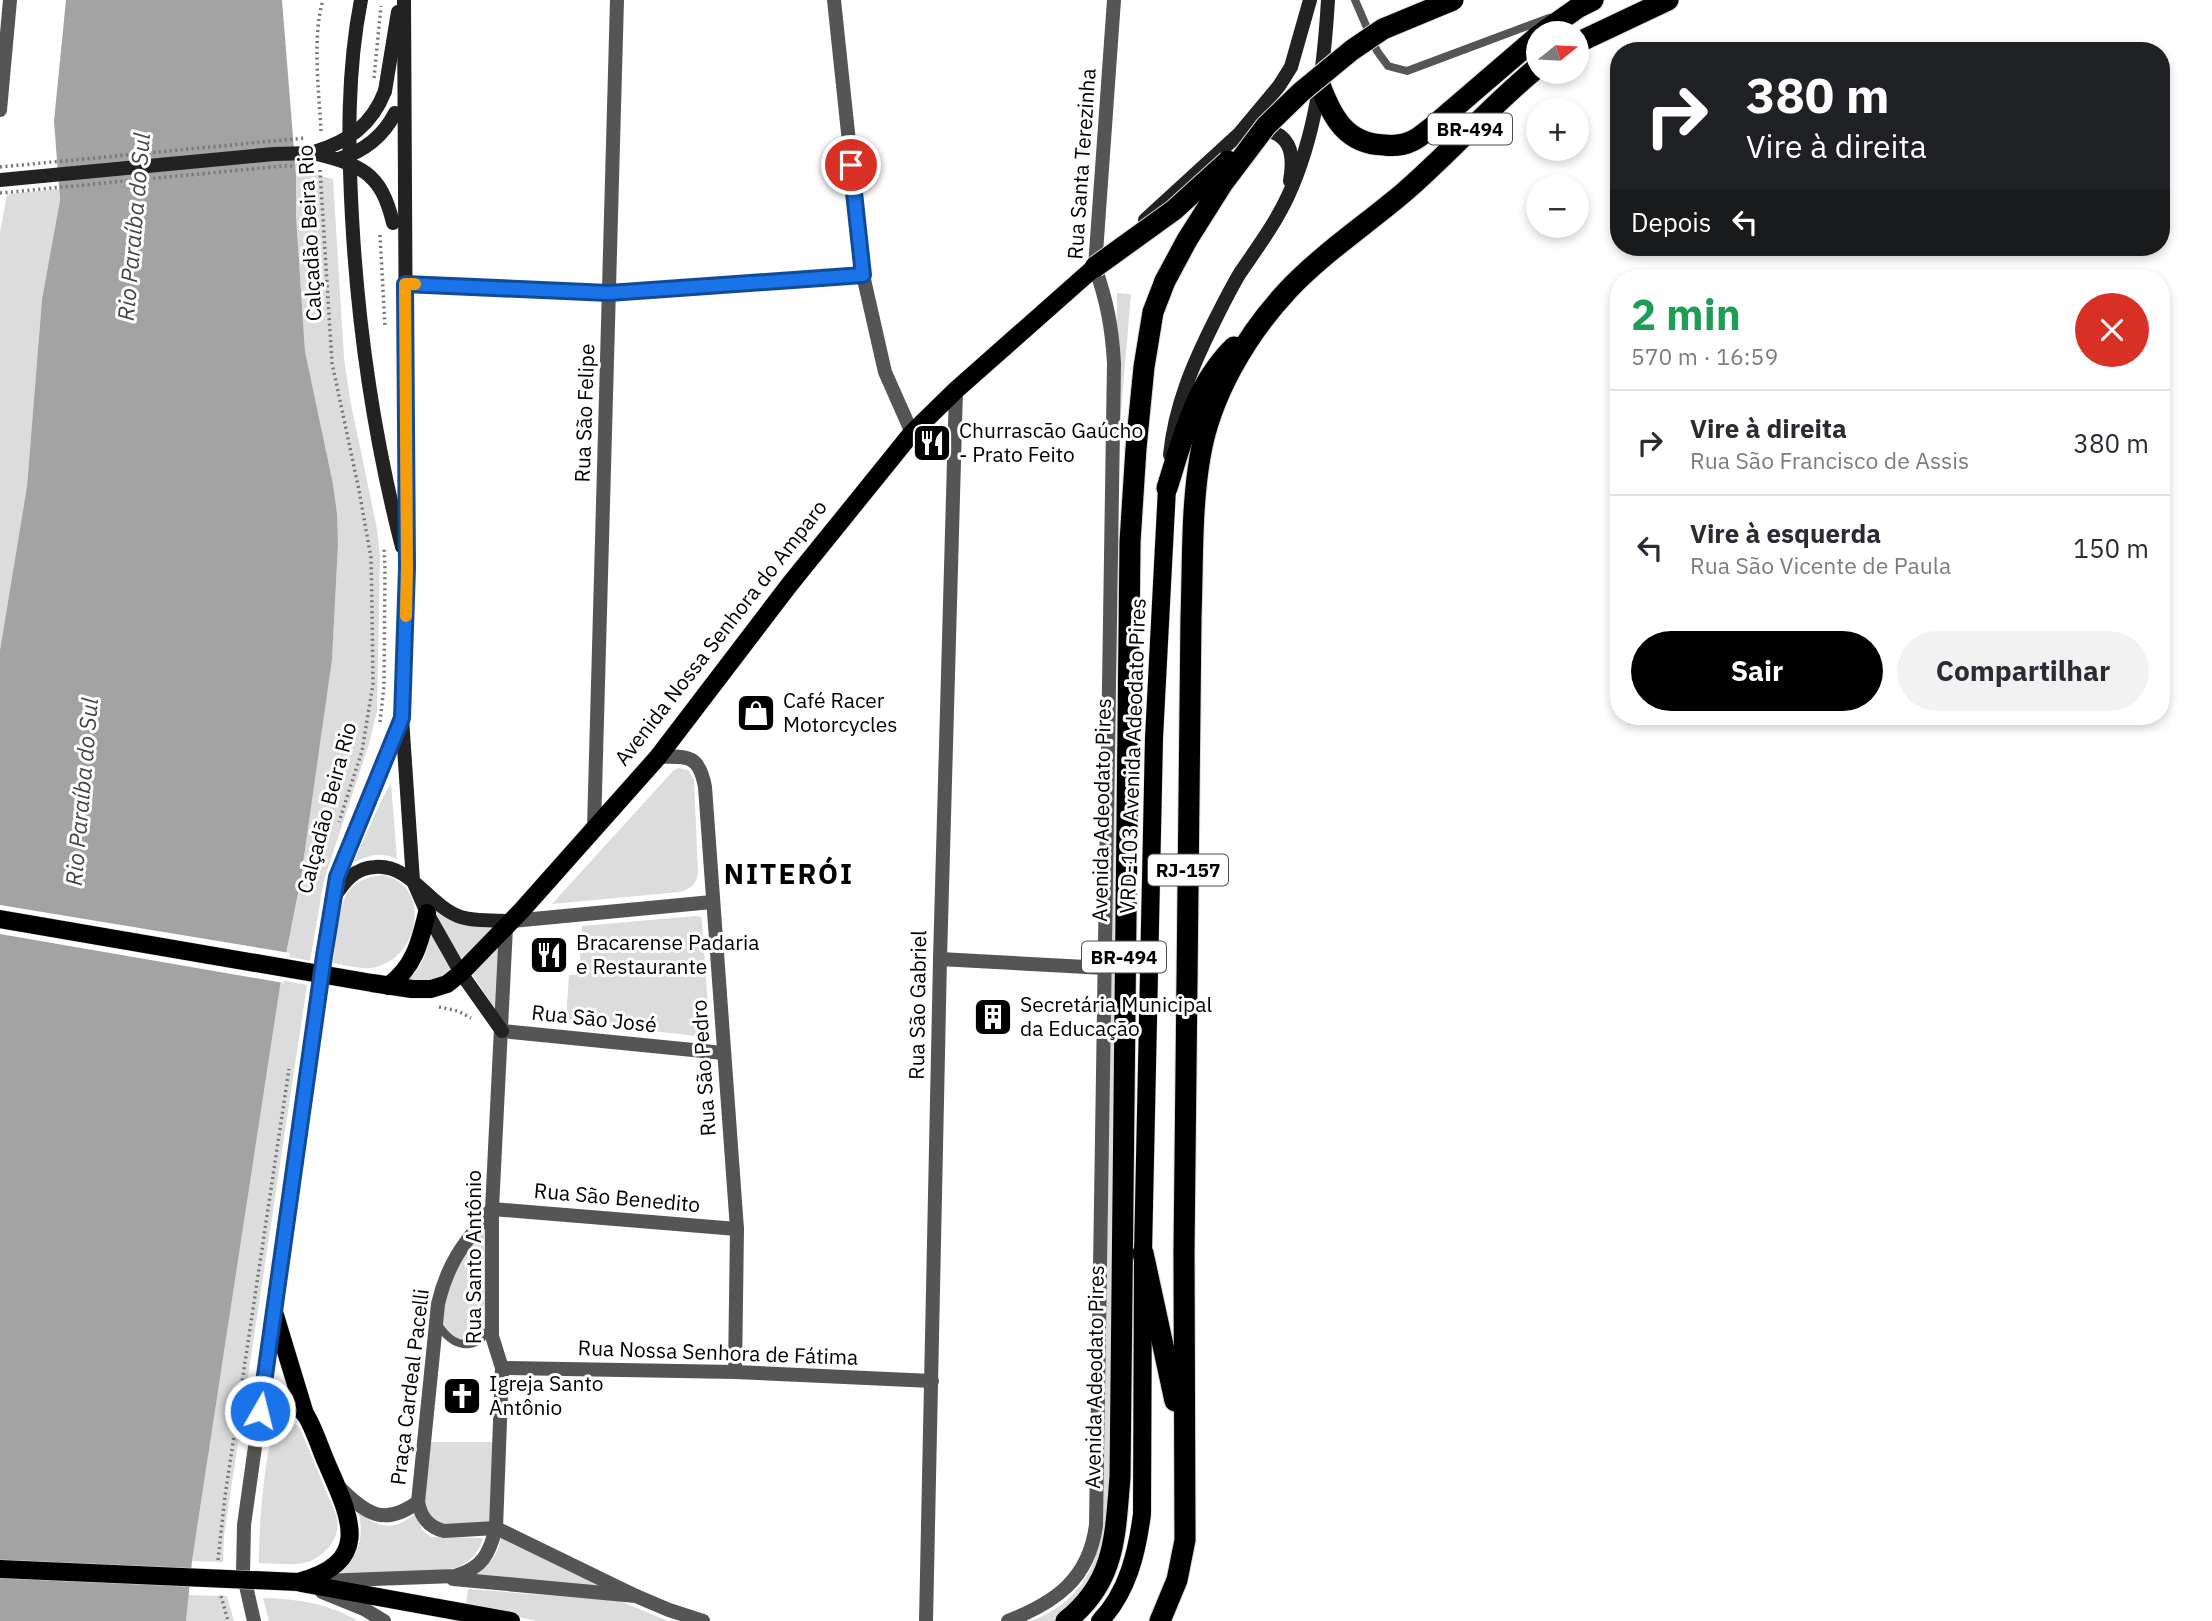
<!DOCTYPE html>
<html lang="pt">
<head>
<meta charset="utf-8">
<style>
	body { margin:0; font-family:"IBM Plex Sans",sans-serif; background:#f2f2f3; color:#2b2b33; height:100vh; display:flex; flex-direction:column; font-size:26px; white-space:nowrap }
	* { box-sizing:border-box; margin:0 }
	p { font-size:23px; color:#7c7c81 }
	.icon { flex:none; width:38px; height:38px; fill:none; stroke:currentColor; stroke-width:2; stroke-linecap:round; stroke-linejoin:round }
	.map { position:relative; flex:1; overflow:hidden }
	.details { position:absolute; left:1610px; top:270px; width:560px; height:455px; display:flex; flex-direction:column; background:#fff; border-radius:28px; box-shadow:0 4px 10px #0003 }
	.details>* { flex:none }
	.hud { position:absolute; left:1610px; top:42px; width:560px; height:214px; border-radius:28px; box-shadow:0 4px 10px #0003; background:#202124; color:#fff; overflow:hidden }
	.needle { width:46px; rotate:72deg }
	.buttons { position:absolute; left:1526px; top:21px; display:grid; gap:14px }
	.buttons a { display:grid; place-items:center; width:63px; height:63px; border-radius:50%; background:#fff; box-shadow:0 4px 10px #0003; font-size:35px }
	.pin { position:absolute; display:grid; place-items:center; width:60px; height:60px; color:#fff; margin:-30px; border:4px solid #fff; border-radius:50%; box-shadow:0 2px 7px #0007 }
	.me { position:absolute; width:77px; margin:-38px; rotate:8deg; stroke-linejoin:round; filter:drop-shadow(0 0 5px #0008) }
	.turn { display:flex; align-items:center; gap:24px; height:147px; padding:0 21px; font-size:32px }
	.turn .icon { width:91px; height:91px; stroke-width:2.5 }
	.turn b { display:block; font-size:49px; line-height:60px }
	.then { display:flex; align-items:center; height:66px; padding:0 21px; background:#0003; gap:14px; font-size:26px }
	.round { display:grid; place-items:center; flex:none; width:74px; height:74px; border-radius:37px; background:#f2f2f3 }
	.summary { display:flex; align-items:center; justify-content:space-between; height:119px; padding:0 21px }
	h1 { font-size:42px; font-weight:700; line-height:52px; color:#1e9e55 }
	.cta { display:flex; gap:14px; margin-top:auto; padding:14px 21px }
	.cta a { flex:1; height:80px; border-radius:42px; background:#000; color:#fff; font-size:28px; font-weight:700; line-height:80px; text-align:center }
	.cta a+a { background:#f2f2f3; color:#2b2b33 }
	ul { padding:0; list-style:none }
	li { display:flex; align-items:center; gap:21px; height:105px; padding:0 21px; border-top:2px solid #e1e1e2 }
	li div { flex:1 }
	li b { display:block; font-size:26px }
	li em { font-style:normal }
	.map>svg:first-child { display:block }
	.green { fill:#dcdcdc }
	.water { fill:#a3a3a3 }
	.pier { fill:#fff }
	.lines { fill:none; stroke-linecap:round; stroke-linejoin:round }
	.primary-casing { stroke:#dbdbdb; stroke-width:19 }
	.highway-casing { stroke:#dbdbdb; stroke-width:23 }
	.path { stroke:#777; stroke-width:3.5; stroke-dasharray:2 3.5; stroke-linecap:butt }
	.lane { stroke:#555; stroke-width:8 }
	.street { stroke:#555; stroke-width:14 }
	.secondary { stroke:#222; stroke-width:14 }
	.primary { stroke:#000; stroke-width:18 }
	.highway { stroke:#000; stroke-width:21 }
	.primary-bridge-casing { stroke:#dbdbdb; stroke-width:19; stroke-linecap:butt }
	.highway-bridge-casing { stroke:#dbdbdb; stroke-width:23; stroke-linecap:butt }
	.path-bridge { stroke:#777; stroke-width:3.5; stroke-dasharray:2 3.5; stroke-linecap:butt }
	.secondary-bridge { stroke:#222; stroke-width:14 }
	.primary-bridge { stroke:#000; stroke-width:18 }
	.highway-bridge { stroke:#000; stroke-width:21 }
	.route-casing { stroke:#114b97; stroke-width:18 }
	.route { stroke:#1a73e8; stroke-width:12 }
	.slow { stroke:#f59e0b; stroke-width:12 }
	.labels { text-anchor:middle; stroke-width:6; stroke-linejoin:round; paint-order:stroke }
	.shield { fill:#fff; stroke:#4c4c4c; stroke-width:2 }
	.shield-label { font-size:19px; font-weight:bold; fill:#000 }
	.street-label { font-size:21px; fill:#000; stroke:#fff }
	.poi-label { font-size:21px; fill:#000; stroke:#fff; text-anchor:start }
	.water-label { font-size:23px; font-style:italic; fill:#444; stroke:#fff }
	.district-label { font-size:28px; font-weight:bold; letter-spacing:2px; fill:#000; stroke:#fff }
</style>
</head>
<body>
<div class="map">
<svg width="2212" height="1621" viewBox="0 0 2212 1621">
	<rect width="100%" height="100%" fill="#fff"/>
	<g class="green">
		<path d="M296 175H317L333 179 344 358 350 399 377 529 380 556 377 711 369 744 324 880 310 961 286 956 301 878 332 660 338 545 333 484 305 351 296 216Z"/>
		<path d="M59 189 60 200 42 299 27 486 0 650V233L7 194Z"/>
		<path d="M1117 293 1131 294 1120 424 1117 539 1110 1521 1102 1563 1067 1613 1054 1621H1031C1057 1611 1077 1596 1090 1570 1105 1539 1103 1503 1104 1469 1105 1416 1105 1362 1104 1309Z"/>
		<path d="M678 768 688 770 694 780 698 874C696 885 690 889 680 892L552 904 673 771Z"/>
		<path d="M391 783 397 859C381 851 368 855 353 863L381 801Z"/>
		<path d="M383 875C435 887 418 962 371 968 359 969 345 965 333 963 336 944 338 900 352 887 360 879 372 876 383 875Z"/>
		<path d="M429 904 462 924 494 929 462 961Z"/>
		<path d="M696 916 701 917 702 922 710 1036 705 1037 566 1021 569 975H579L582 926Z"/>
		<path d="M430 930 454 971 438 981 404 984C422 969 428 952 430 930Z"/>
		<path d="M499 946 497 1012 472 974Z"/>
		<path d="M281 980 307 985 224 1536 223 1562 192 1561Z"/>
		<path d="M488 1223 487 1327C475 1343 461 1346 447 1330 442 1323 439 1318 441 1310 444 1298 447 1283 452 1272 459 1256 477 1237 488 1223Z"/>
		<path d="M288 1418 300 1428 336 1515C344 1538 321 1563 297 1564 285 1565 271 1563 259 1563 258 1541 265 1434 278 1421 282 1417 284 1418 288 1418Z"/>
		<path d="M428 1442H496L491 1522 444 1528 423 1510Z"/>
		<path d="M359 1513C382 1529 393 1531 416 1513L422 1530 431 1537 483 1538C480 1550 472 1560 460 1566 440 1575 367 1572 341 1573 359 1555 364 1538 359 1513Z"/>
		<path d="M501 1537 608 1588 472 1578C488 1566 498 1557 501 1537Z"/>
		<path d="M468 1589 620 1601 668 1621H537L466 1605Z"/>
		<path d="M188 1595 227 1596 234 1621H186Z"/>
		<path d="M263 1598C297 1599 328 1603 358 1621H269Z"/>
	</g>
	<path class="water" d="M66 0H282L296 175V216L305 351 333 484 337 514 338 545 332 660 301 878 281 980 192 1561 186 1621H0V650L27 486 42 299 60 200 54 121Z"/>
	<path class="pier" d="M0 905 290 953 284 983 0 934Z"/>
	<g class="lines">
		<g class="primary-casing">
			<g id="primary">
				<path d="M372 983 412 989H431L447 984 461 973 522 910 658 757 790 584 912 433 956 390 1095 267"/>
				<path d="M388 986C414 968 420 942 427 913"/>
				<path d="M274 1312 305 1414"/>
				<path d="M260 1411 268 1401 283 1399C290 1403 300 1408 305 1414 313 1425 321 1451 327 1464 350 1517 374 1562 298 1582"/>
				<path d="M301 1583 511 1621"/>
				<path d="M1100 1621C1128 1592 1137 1552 1142 1514L1143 1253 1154 738 1167 488"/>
			</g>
		</g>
		<g class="highway-casing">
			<g id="highway">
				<path d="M1542 33 1579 7 1593 0"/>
				<path d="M1577 43 1668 0"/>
				<path d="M1320 85C1332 117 1346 144 1384 145 1393 146 1404 145 1412 141 1419 138 1425 132 1431 128L1538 36"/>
				<path d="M1167 488C1183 438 1195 385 1234 347"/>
				<path d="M1143 1253 1175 1401"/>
				<path d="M1066 1621C1116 1582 1115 1535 1120 1477L1130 542 1136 448 1144 367 1153 312 1165 281"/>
				<path d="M1160 1621 1177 1580 1185 1540 1184 1251 1191 617C1193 564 1191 510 1200 457 1210 396 1246 335 1288 290 1322 254 1364 226 1402 194 1449 154 1490 106 1538 67"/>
			</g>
		</g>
		<g class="path">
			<path d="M321 131C319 92 312 37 323 0"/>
			<path d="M320 170 332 363 359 490 371 558 372 609 373 684 362 751 339 822"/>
			<path d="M380 722 384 686 385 568 384 549"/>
			<path d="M439 1007 458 1011 471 1018"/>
			<path d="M218 1560 225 1496 289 1069"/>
			<path d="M221 1596 228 1621"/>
		</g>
		<g class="lane">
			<path d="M1355 0 1377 51 1388 66 1407 71 1549 18"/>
			<path d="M438 1324C452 1347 474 1353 490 1328"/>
		</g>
		<g class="street">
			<path d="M834 0 863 275 885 372 912 433"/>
			<path d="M0 110 10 0"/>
			<path d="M405 284 609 293 863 275"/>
			<path d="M658 757C687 756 699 754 705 787L737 1229 735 1372"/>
			<path d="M594 828 617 0"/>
			<path d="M512 921 712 902"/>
			<path d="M940 959 1105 968"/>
			<path d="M502 1031 723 1053"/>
			<path d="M502 1368 735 1372 932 1381"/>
			<path d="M339 1487C366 1514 384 1527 418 1502"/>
			<path d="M453 1579 636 1596 669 1610 703 1621"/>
			<path d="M320 1581 455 1576C483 1568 489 1554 496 1528L502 1368 492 1336V1209L506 927"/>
			<path d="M322 1592 364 1609 384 1621"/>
			<path d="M636 1596 496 1528 444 1531C428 1527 421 1517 418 1502L438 1304C448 1261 465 1242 492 1209L737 1229"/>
			<path d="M254 1621 243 1573 244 1525 324 956 340 868 402 718"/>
			<path d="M926 1621 940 959 956 390"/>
			<path d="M1008 1621C1056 1602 1089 1579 1096 1525L1114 363C1112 328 1107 301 1095 267L1114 0"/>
		</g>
		<g class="secondary">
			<path d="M361 0C347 71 348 145 352 217 358 329 374 438 402 547"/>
			<path d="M404 0 407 568 402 718 413 881 427 913 461 973 502 1031"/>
			<path d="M385 91 398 12"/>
			<path d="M1258 130C1290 130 1295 153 1290 181"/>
			<path d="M0 180 274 154 313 153"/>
			<path d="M1145 220 1239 134 1279 86 1291 67 1310 0"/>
			<path d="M1170 455C1175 405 1193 364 1215 320 1223 304 1231 288 1240 273 1257 248 1275 224 1288 196 1316 135 1324 67 1328 0"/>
			<path d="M333 899C344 882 354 868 375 867 410 864 428 904 458 916 474 922 495 920 512 921"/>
		</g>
		<use href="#primary" class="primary"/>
		<use href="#highway" class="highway"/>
		<g class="primary-bridge-casing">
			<g id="primary-bridge">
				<path d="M0 919 372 983"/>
				<path d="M0 1569 298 1582"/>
			</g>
		</g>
		<g class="highway-bridge-casing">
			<g id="highway-bridge">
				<path d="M1095 267 1174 210 1228 161"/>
				<path d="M1165 281 1187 240 1223 183 1266 126 1301 92 1352 50 1383 29 1453 0"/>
			</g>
		</g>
		<g class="path-bridge">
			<path d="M374 78 381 6"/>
			<path d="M0 167 305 138"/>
			<path d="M0 193 283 166H303"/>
			<path d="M380 235 385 327"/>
		</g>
		<g class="secondary-bridge">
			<path d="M314 152C348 142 372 125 385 91"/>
			<path d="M313 153C361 165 381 172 393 223"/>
			<path d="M339 159C364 151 383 137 395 113"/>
		</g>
		<use href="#primary-bridge" class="primary-bridge"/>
		<use href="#highway-bridge" class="highway-bridge"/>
	</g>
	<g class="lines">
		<g class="route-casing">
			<path id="route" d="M260 1411 324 956 337 877 402 718 407 568 405 284 609 293 863 275 851 165"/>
		</g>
		<use href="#route" class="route"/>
		<path class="slow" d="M406 616 407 568 405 284H415"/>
	</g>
	<defs>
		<g id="restaurant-square" transform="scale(2.0125)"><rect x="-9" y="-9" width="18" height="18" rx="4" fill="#000" stroke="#fff"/><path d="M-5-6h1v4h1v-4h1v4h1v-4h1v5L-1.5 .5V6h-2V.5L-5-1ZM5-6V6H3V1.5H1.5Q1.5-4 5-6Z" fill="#fff"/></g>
		<g id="shop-square" transform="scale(2.0125)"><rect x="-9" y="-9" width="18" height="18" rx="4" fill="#000" stroke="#fff"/><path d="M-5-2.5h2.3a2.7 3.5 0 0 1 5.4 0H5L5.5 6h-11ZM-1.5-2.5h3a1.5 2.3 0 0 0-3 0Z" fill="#fff"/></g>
		<g id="building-square" transform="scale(2.0125)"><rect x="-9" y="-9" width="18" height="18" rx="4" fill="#000" stroke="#fff"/><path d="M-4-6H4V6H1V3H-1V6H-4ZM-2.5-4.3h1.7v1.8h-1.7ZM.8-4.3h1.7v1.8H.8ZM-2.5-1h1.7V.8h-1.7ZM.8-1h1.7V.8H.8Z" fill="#fff"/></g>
		<g id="church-square" transform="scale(2.0125)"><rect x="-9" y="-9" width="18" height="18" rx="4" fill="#000" stroke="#fff"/><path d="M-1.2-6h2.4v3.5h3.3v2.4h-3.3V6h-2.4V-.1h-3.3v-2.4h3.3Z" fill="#fff"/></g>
	</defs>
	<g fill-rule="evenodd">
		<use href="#restaurant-square" x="932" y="443"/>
		<use href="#shop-square" x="756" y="713"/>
		<use href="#restaurant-square" x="549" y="955"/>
		<use href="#building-square" x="993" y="1017"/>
		<use href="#church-square" x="462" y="1396"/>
	</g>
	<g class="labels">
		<g class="shield">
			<rect x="1428" y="113.5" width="84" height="31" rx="5"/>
			<rect x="1148" y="854.5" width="80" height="31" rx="5"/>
			<rect x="1082" y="941.5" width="84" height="31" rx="5"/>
		</g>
		<g class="shield-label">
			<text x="1470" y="136">BR-494</text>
			<text x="1188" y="877">RJ-157</text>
			<text x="1124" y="964">BR-494</text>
		</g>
		<g class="street-label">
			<text transform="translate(1082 164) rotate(-86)" y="7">Rua Santa Terezinha</text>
			<text transform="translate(310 233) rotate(-93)" y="7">Calçadão Beira Rio</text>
			<text transform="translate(585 413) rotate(-88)" y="7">Rua São Felipe</text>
			<text transform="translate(721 633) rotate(-52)" y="7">Avenida Nossa Senhora do Amparo</text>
			<text transform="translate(1133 756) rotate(-88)" y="7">VRD-103 Avenida Adeodato Pires</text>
			<text transform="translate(327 808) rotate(-75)" y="7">Calçadão Beira Rio</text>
			<text transform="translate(1102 810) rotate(-89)" y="7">Avenida Adeodato Pires</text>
			<text transform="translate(918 1005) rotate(-89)" y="7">Rua São Gabriel</text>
			<text transform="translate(594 1019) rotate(6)" y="7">Rua São José</text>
			<text transform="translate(704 1068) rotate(-94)" y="7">Rua São Pedro</text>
			<text transform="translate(617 1198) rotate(5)" y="7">Rua São Benedito</text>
			<text transform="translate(474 1257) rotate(-90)" y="7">Rua Santo Antônio</text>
			<text transform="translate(718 1353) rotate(2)" y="7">Rua Nossa Senhora de Fátima</text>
			<text transform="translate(1095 1377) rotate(-89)" y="7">Avenida Adeodato Pires</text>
			<text transform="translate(410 1387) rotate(-83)" y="7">Praça Cardeal Pacelli</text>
		</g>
		<g class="poi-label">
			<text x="959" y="438">Churrascão Gaúcho<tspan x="959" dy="24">- Prato Feito</tspan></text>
			<text x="783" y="708">Café Racer<tspan x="783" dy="24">Motorcycles</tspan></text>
			<text x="576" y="950">Bracarense Padaria<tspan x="576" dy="24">e Restaurante</tspan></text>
			<text x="1020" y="1012">Secretária Municipal<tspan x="1020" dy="24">da Educação</tspan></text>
			<text x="489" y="1391">Igreja Santo<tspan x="489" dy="24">Antônio</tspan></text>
		</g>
		<g class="water-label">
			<text transform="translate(134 227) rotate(-85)" y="8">Rio Paraíba do Sul</text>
			<text transform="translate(82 792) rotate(-85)" y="8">Rio Paraíba do Sul</text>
		</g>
		<g class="district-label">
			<text x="789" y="884">NITERÓI</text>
		</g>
	</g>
</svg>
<div class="buttons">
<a><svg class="needle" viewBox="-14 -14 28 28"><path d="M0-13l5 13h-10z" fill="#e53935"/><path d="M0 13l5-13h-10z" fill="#7c7c81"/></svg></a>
<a>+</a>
<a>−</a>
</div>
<div class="pin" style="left:851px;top:165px;background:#d93025"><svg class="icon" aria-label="arrive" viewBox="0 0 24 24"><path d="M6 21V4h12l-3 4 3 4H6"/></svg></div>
<svg class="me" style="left:260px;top:1411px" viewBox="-20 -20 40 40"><circle r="17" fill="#1a73e8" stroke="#fff" stroke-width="3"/><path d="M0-11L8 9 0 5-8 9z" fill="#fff"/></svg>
<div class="hud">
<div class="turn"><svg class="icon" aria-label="right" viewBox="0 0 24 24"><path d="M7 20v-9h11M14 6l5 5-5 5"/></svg><div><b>380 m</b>Vire à direita</div></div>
<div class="then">Depois<svg class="icon" aria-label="left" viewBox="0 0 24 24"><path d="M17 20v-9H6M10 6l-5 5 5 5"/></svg></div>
</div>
<section class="details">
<div class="summary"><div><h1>2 min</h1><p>570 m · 16:59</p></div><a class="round" style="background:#d93025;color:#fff"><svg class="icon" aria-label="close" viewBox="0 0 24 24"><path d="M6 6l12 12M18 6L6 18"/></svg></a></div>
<ul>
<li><svg class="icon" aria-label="right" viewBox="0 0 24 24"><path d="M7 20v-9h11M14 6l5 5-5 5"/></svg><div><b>Vire à direita</b><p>Rua São Francisco de Assis</p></div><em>380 m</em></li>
<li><svg class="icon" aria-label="left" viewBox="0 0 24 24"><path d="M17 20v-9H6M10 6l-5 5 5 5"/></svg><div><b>Vire à esquerda</b><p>Rua São Vicente de Paula</p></div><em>150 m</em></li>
</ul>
<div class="cta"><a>Sair</a><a>Compartilhar</a></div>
</section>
</div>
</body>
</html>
